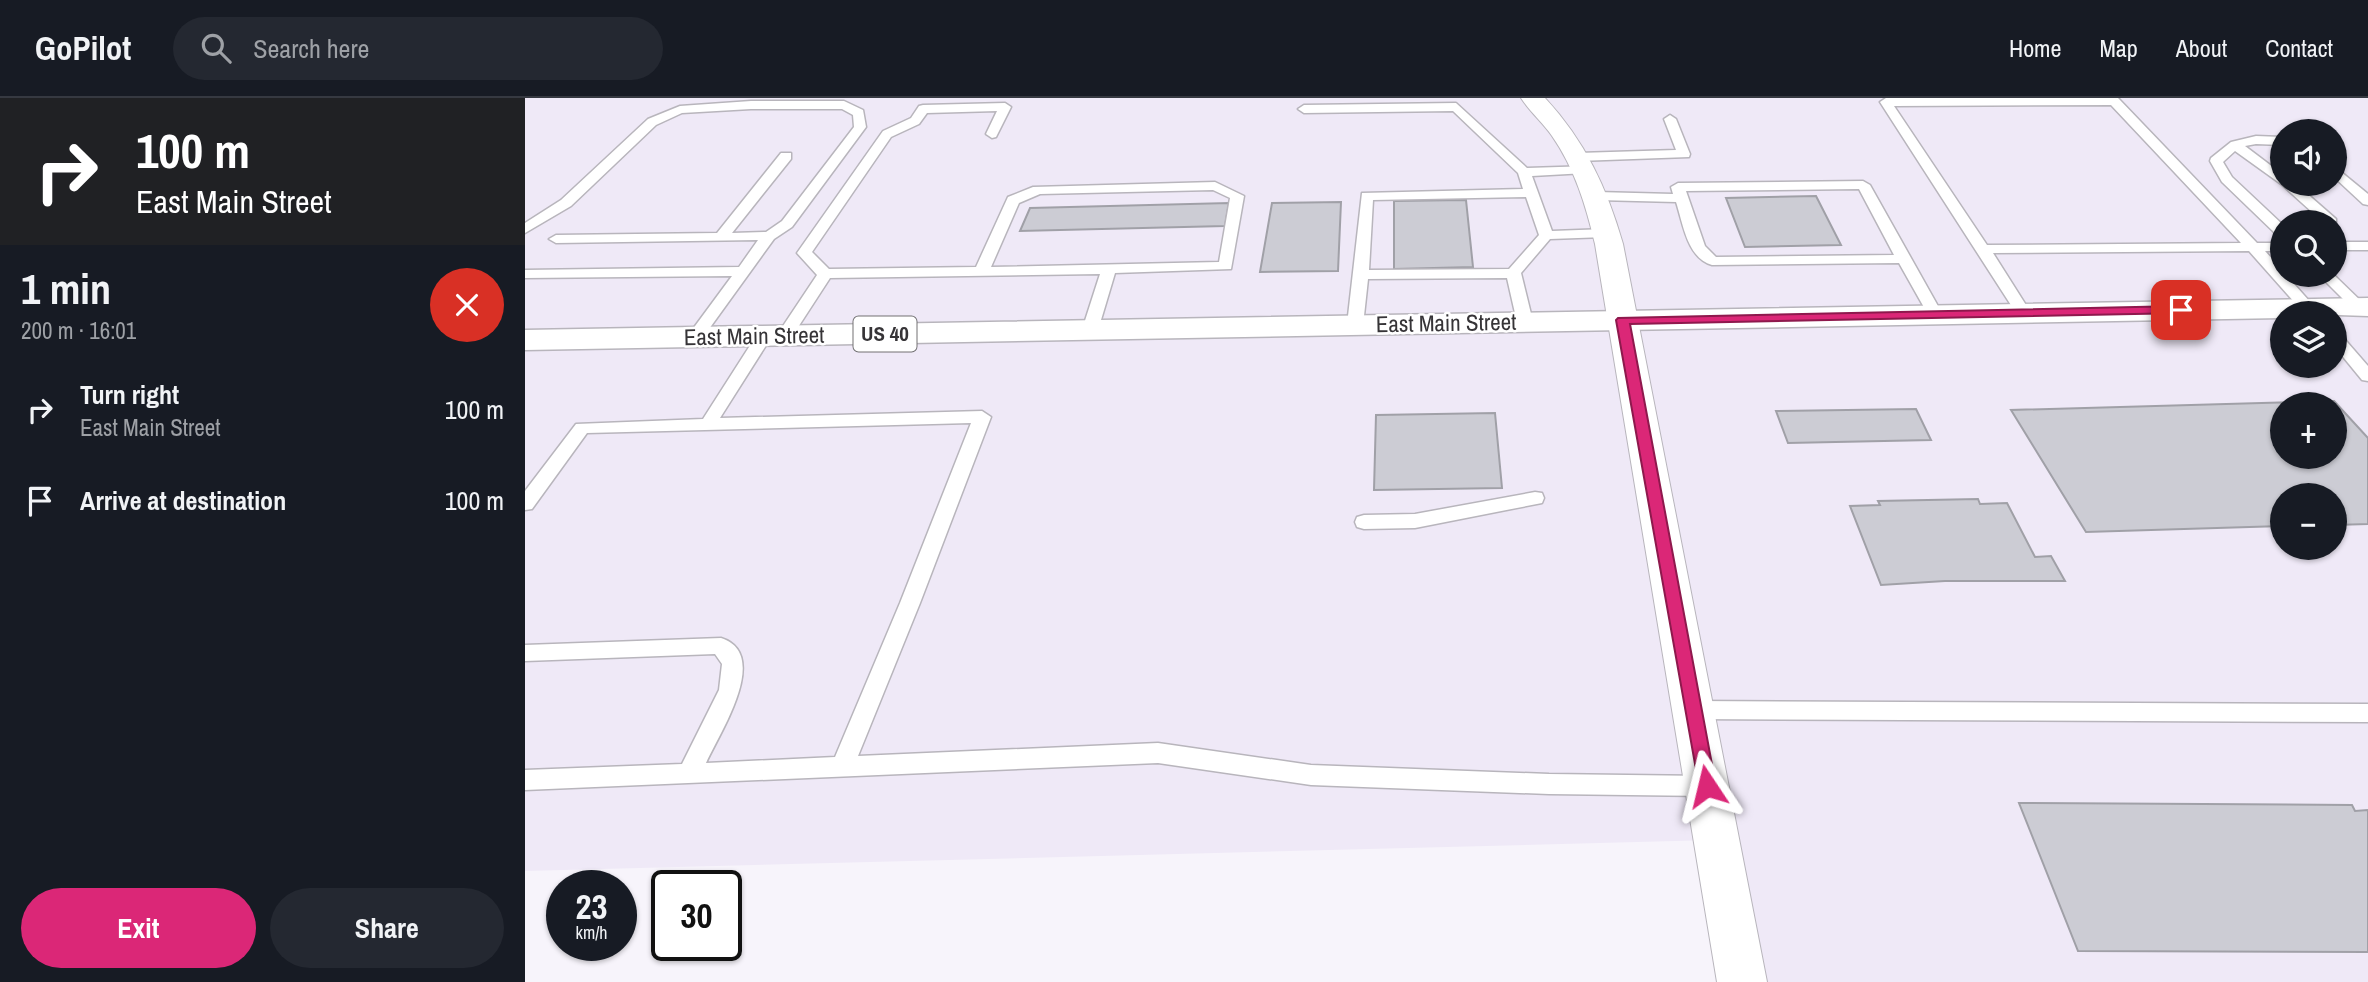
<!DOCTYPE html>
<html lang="en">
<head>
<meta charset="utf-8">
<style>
	body { margin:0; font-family:"Archivo Narrow",sans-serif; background:#242831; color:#f1f3f6; height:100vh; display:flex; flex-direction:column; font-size:26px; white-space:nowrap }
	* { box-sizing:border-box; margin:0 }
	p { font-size:23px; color:#9ea1a6 }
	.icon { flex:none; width:38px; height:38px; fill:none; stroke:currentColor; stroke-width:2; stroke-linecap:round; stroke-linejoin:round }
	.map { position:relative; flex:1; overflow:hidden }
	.details { display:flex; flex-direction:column; background:#171b24; width:525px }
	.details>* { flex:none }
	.guide { background:#202124; color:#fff; overflow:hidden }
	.fabs { position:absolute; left:1745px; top:21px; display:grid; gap:14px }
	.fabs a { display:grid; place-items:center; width:77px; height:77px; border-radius:50%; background:#171b24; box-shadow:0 2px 5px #0004; font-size:35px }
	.speed { position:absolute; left:21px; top:772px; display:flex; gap:14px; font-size:35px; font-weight:700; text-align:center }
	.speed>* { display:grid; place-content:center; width:91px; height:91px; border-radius:50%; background:#171b24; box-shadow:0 2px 5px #0004; line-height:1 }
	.speed small { font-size:18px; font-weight:400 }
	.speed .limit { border:4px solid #111; border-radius:10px; background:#fff; color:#111 }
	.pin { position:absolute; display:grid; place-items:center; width:60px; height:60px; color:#fff; margin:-30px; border-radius:14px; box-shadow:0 4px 10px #0006 }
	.me { position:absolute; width:77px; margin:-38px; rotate:350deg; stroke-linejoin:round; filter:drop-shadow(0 0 5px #0008) }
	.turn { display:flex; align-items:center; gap:24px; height:147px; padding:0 21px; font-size:32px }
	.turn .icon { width:91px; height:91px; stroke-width:2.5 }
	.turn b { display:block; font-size:49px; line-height:60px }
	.round { display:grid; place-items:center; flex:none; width:74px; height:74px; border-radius:37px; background:#242831 }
	.head { display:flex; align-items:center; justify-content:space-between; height:119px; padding:0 21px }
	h1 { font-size:42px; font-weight:700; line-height:52px }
	.primary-button { display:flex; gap:14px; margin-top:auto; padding:14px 21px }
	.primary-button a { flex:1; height:80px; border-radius:42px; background:#db2777; color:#fff; font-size:28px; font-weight:700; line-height:80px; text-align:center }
	.primary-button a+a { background:#242831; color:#f1f3f6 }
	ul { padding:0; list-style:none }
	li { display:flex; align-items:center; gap:21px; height:91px; padding:0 21px }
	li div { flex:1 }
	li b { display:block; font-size:26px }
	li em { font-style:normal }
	header { display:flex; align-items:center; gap:42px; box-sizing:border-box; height:98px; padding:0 35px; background:#171b24; border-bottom:2px solid #363941 }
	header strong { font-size:33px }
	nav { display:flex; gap:38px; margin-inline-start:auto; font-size:24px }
	.search { width:490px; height:63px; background:#242831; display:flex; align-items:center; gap:18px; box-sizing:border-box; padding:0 24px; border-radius:38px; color:#9ea1a6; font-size:26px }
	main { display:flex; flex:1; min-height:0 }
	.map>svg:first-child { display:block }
	.built { fill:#efe9f7; fill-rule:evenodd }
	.building { fill:#ccccd4; stroke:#a0a0a7; stroke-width:2; fill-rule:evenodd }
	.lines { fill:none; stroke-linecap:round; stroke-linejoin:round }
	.service-casing { stroke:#b8b5bc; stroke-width:3 }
	.minor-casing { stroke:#b8b5bc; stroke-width:2 }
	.primary-casing { stroke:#b8b5bc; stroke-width:3 }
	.service { fill:#fff; fill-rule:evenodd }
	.minor { fill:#fff; fill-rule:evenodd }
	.primary { fill:#fff; fill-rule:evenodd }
	.route { fill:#db2777; stroke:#8e194d; stroke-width:2 }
	.labels { text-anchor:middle; stroke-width:5; stroke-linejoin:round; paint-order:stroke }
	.shield { fill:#fff; stroke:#727173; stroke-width:2 }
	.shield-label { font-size:21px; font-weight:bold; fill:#363437 }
	.street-label { font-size:23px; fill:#363437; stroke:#fff }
</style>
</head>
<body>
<header>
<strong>GoPilot</strong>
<div class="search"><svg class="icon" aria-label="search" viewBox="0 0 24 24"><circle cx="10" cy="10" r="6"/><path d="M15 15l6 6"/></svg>Search here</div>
<nav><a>Home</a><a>Map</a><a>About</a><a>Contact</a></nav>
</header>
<main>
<section class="details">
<div class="guide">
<div class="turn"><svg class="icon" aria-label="right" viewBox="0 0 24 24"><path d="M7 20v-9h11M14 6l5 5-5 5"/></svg><div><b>100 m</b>East Main Street</div></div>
</div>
<div class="head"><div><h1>1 min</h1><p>200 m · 16:01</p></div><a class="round" style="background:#d93025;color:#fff"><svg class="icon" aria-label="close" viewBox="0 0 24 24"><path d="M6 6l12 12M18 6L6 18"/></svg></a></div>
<ul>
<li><svg class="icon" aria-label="right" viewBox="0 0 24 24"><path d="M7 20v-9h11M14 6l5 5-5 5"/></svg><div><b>Turn right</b><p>East Main Street</p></div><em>100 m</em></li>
<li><svg class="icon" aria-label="arrive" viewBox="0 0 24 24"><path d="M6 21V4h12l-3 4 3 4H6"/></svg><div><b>Arrive at destination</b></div><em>100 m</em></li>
</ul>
<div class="primary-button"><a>Exit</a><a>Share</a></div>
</section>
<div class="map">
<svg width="1843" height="884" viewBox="0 0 1843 884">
	<rect width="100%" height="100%" fill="#f7f4fb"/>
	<path class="built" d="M0 0H1843V884H1209L1188 742 0 773ZM1757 33H1810V86H1757ZM1757 124H1810V177H1757ZM1757 215H1810V268H1757ZM1757 306H1810V359H1757ZM1757 397H1810V450H1757Z"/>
	<g class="building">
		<path d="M1291 98 1316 147 1220 149 1201 100Z"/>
		<path d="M941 102 948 169 869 171V103Z"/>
		<path d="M816 104 813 173 735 174 747 105Z"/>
		<path d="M704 105 700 128 495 133 505 110Z"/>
		<path d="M1809 303 1843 340V426L1810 427V397H1757V428L1561 434 1486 312ZM1757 306H1810V359H1757Z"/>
		<path d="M1391 311 1406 342 1263 345 1251 313Z"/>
		<path d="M970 315 977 390 849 392 851 317Z"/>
		<path d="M1453 401 1455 406 1482 405 1510 459 1526 458 1540 483H1420L1356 487 1325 408 1355 407 1353 403Z"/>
		<path d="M1494 705 1827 707 1830 713 1843 712V854L1553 853Z"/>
	</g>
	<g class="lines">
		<g class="service-casing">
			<g id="service">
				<path d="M1361 0H1593L1732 145H1757V153H1740L1757 172V177H1761L1795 215H1779L1724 153 1468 155 1506 215 1503 218H1493L1355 4ZM1586 7 1716 145 1462 147 1369 8Z"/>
				<path d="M226 3H319L338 12 341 29 267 129 249 141 176 242 170 244 162 239 207 178 0 180V172L214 169 233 142 31 145 24 141 31 137 192 135 256 55H266V61L207 135 241 134 257 123 329 29 328 17 317 11H226L157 15 131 27 46 108 0 135V125L36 102 123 21 155 8Z"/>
				<path d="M480 5 486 9 471 39 467 40 461 36 472 13 402 15 394 26 366 39 287 154 304 171 451 169 483 99 508 89 690 84 719 98 706 171 590 175 573 232 565 237 557 232 575 176 305 180 266 240H254L252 237 292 177 272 155 358 33 386 20 394 8 398 7ZM688 92 705 100 694 164 466 169 494 105 515 96Z"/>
				<path d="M931 5 1002 70 1066 68 1068 71 1061 75 1007 78 1027 133 1081 131 1088 135 1081 139 1025 141 996 175 1008 224 1006 227H994L992 224 982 180 843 181 838 227 836 230H824L822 227 837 95 998 91 993 75 928 13 779 15 773 11 779 7ZM1001 99 1014 137 984 171 844 172 848 102Z"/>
				<path d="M1145 17 1151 21 1165 56 1164 59 1053 63 1047 59 1053 55 1151 52 1139 21Z"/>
				<path d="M1731 38 1757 39V47L1731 46 1720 48 1757 76V86H1771L1811 121V127L1810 124H1798L1756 86 1710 53 1698 64 1707 79 1757 126V138L1752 137 1697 84 1685 63 1686 60 1706 44Z"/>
				<path d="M1810 69 1843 96V107L1838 106 1810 80Z"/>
				<path d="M1338 83 1345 87 1418 217 1415 220H1405L1374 165 1187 167C1162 160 1158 125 1151 104L1072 102 1065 98 1072 94 1148 96 1146 89 1153 85ZM1334 91 1369 157 1191 159 1180 148 1161 93Z"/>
				<rect x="1810" y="144" width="33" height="8"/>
				<path d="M1794 177H1809L1839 206 1842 209 1839 212H1829Z"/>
				<path d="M239 233 247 238 195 320 457 313 466 319 395 505 333 658 633 645 786 667 1024 676 1182 678 1190 681 1194 688 1190 695 1182 698 1024 696 786 687 633 665 0 692V672L157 666 194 592 197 566 190 556 0 563V547L196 540C247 556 194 636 181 665L310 659 375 505 446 325 62 335 7 411 0 412V393L51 326 178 321 233 235Z"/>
				<path d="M1810 235 1816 237 1843 268V283L1837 282 1810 249Z"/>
				<path d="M1010 394 1017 395 1019 400 1017 405 890 430 839 431 832 429 830 424 832 419 839 417 890 416Z"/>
				<path d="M1168 603 1843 606V624L1168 621 1160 618 1157 612 1160 606Z"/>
			</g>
		</g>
		<g class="minor-casing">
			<path id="minor" d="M996 0H1020C1060 43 1082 90 1098 146L1242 884H1192L1070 146C1061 108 1050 71 1027 38 1018 25 1005 14 996 0Z"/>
		</g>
		<g class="primary-casing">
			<path id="primary" d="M1843 200V218L1757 215V220L0 252V232Z"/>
		</g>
		<use href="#service" class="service"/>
		<use href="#minor" class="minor"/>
		<use href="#primary" class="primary"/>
	</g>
	<path class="route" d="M1656 208 1662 212 1660 215 1105 226 1191 688 1189 694 1182 697 1175 694 1091 222 1093 220Z"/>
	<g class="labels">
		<rect class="shield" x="328.5" y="218.5" width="63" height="35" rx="5"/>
		<g class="shield-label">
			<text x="360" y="243">US 40</text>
		</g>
		<g class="street-label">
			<text transform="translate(921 225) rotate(-1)" y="8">East Main Street</text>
			<text transform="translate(229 238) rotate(-1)" y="8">East Main Street</text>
		</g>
	</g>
</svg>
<div class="fabs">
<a><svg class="icon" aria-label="sound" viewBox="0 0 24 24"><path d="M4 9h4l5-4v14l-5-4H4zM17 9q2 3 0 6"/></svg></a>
<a><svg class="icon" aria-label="search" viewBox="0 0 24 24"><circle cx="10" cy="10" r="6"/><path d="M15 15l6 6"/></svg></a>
<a><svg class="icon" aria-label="layers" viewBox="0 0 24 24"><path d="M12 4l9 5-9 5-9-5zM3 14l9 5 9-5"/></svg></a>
<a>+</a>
<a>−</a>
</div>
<div class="speed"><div>23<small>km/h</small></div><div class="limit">30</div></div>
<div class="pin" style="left:1656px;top:212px;background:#d93025"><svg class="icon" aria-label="arrive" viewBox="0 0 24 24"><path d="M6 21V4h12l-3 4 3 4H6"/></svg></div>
<svg class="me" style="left:1182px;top:688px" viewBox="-20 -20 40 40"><path d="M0-17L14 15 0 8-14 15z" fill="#db2777" stroke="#fff" stroke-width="4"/></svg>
</div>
</main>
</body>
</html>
